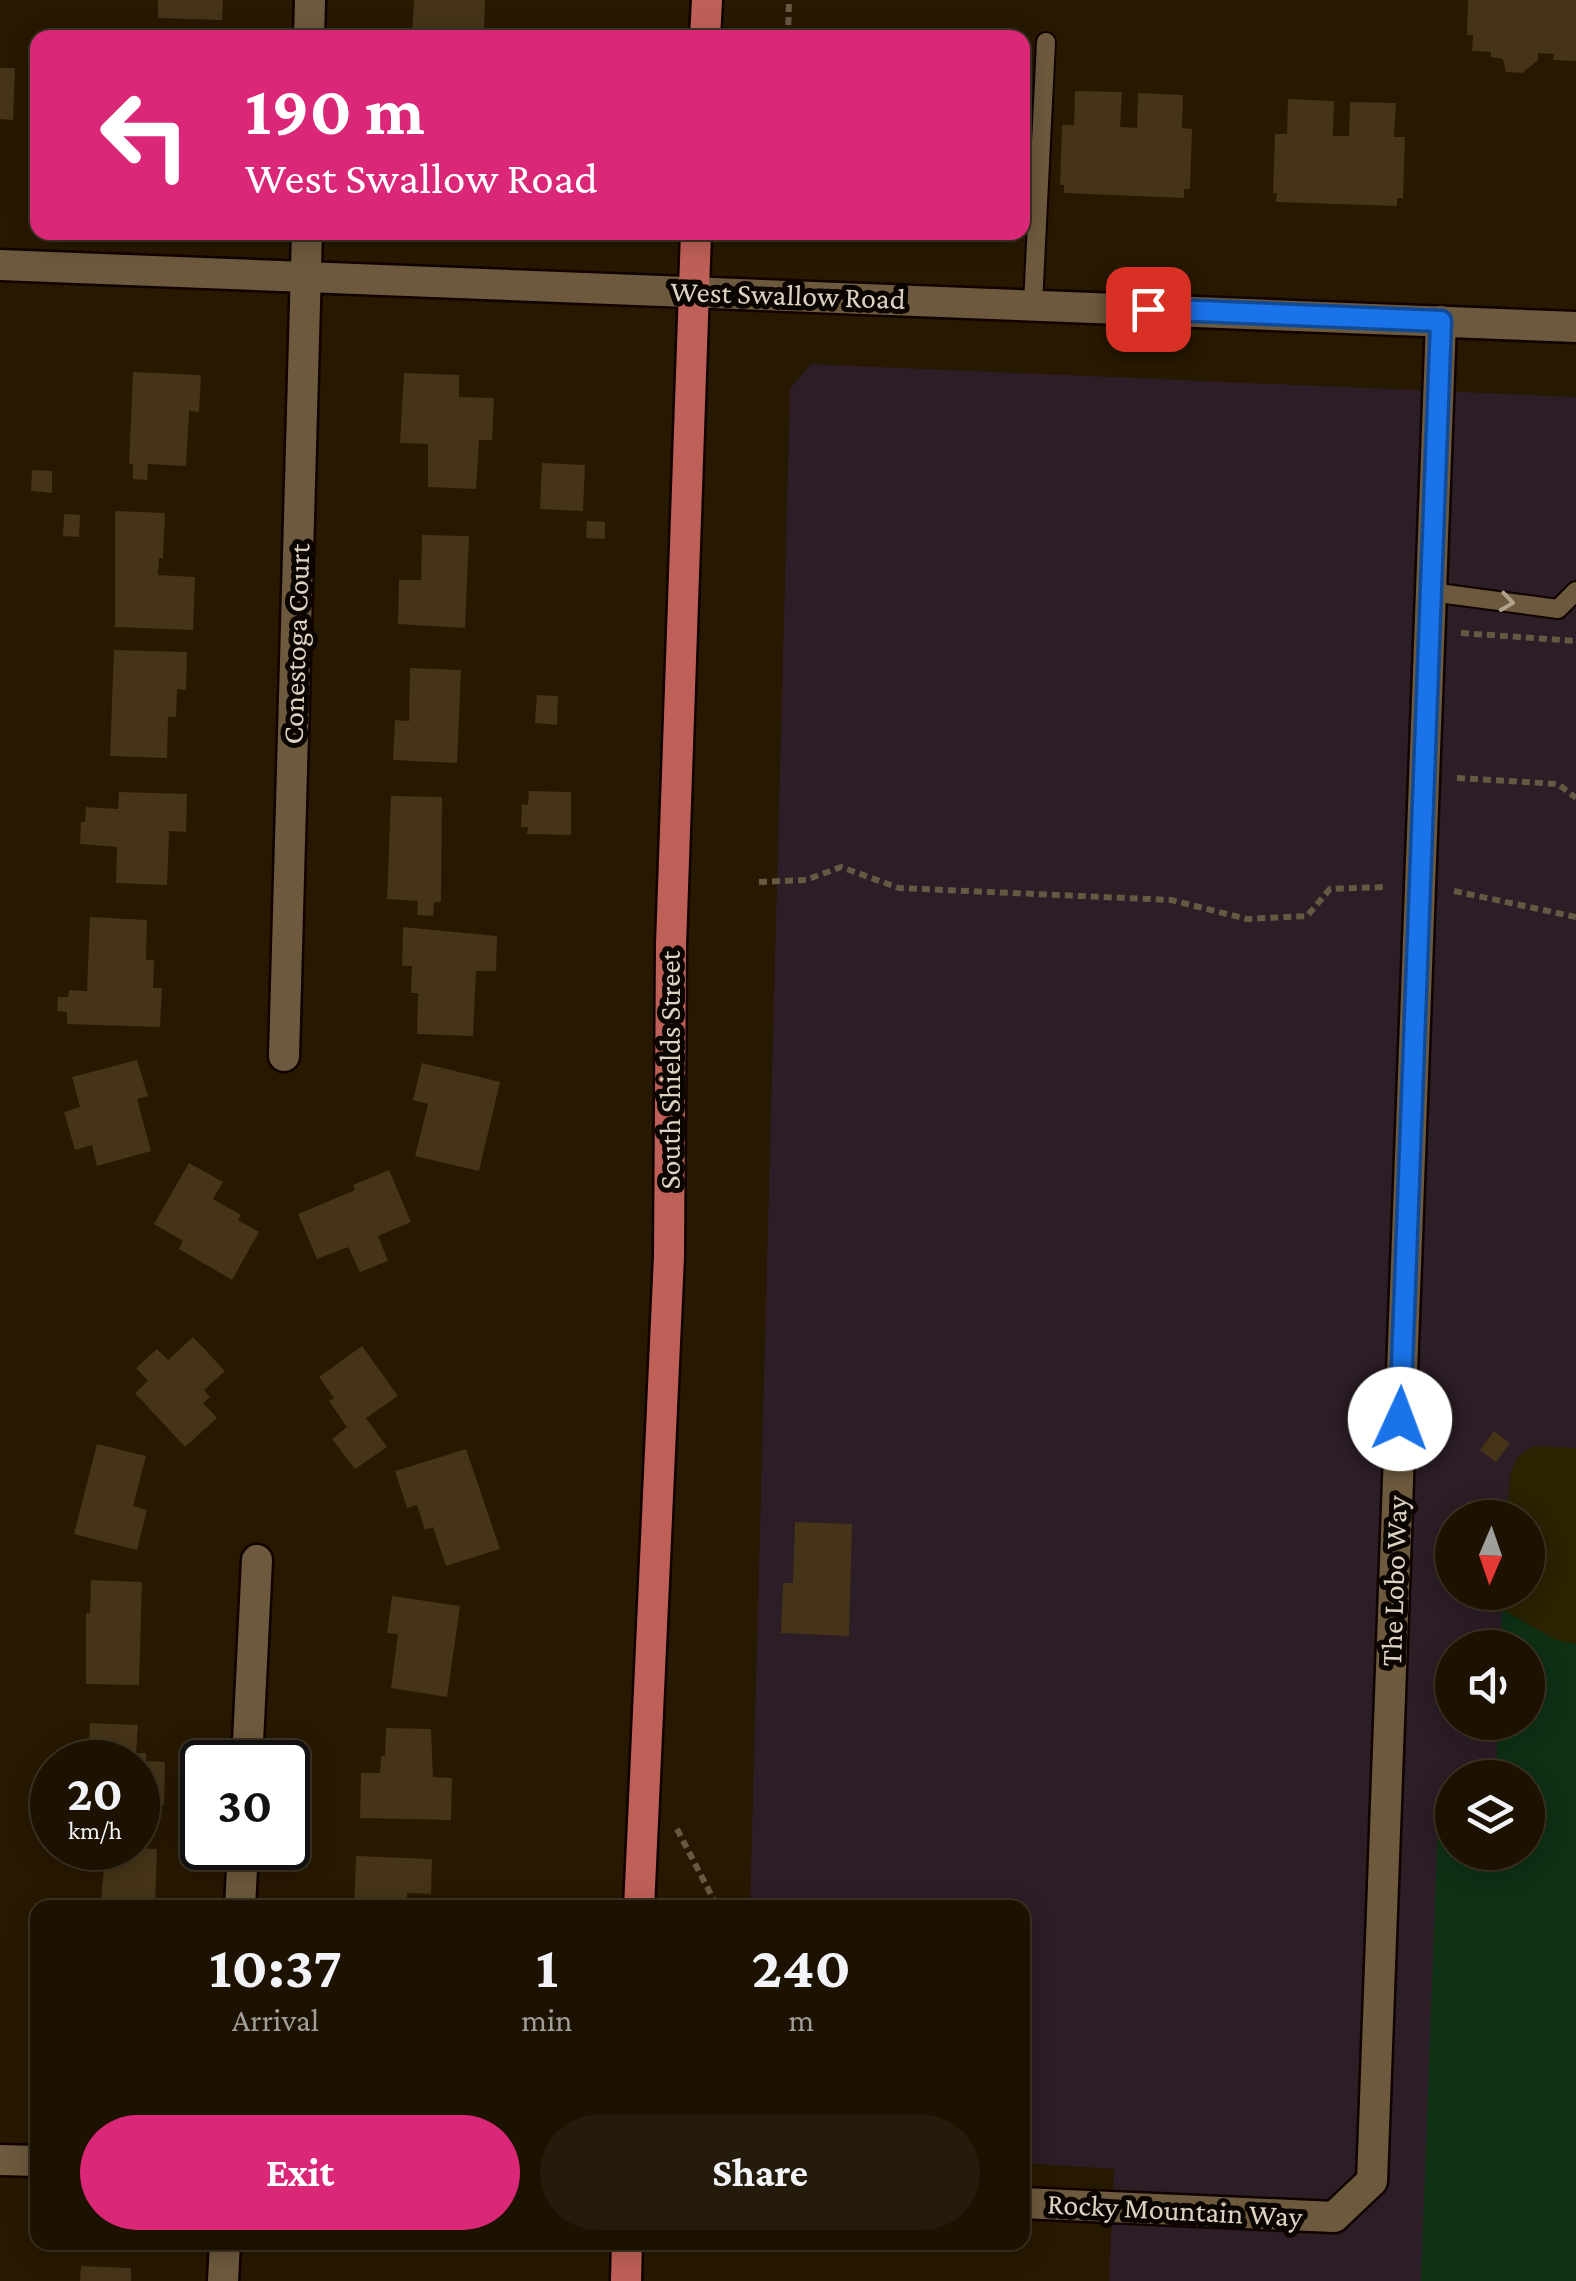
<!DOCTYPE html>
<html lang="en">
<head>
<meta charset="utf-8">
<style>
	body { margin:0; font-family:"Crimson Pro",serif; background:#251b0a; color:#f1f3f6; height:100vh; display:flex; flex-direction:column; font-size:38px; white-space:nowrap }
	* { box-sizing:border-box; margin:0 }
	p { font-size:32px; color:#a09e99 }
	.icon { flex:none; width:55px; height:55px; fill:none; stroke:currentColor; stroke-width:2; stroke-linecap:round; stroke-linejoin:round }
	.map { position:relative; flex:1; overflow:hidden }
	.details { position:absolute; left:30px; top:1900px; width:1000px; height:350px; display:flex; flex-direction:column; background:#1d1200; border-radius:20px; box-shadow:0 5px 25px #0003,0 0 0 2px #3b3222 }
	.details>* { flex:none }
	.guide { position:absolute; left:30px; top:30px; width:1000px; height:210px; border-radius:20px; box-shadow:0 5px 25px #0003,0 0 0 2px #3b3222; background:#db2777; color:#fff; overflow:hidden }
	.needle { width:65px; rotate:182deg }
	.buttons { position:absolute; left:1435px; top:1500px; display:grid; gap:20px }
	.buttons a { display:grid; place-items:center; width:110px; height:110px; border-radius:50%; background:#1d1200; box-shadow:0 5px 25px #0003,0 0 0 2px #3b3222; font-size:50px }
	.speed { position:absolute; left:30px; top:1740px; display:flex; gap:20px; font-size:50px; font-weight:700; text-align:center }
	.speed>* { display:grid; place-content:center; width:130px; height:130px; border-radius:50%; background:#1d1200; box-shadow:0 5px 25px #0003,0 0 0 2px #3b3222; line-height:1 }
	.speed small { font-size:25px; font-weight:400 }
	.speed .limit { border:5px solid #111; border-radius:15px; background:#fff; color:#111 }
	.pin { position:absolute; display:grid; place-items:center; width:85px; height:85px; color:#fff; margin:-42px; border-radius:20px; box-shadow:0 5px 15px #0006 }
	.me { position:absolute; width:110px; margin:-55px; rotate:2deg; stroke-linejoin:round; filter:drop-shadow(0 0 8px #0008) }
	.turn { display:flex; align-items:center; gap:35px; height:210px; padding:0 50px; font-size:45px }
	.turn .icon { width:130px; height:130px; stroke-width:2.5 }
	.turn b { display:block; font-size:70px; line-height:85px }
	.eta { display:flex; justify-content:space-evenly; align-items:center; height:170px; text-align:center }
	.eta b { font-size:60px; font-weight:700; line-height:70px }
	.action { display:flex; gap:20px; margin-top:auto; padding:20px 50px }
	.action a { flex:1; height:115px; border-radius:60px; background:#db2777; color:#fff; font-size:40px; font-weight:700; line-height:115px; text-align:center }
	.action a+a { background:#251b0a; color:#f1f3f6 }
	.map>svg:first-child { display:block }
	.education { fill:#2c1d26; fill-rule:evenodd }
	.green { fill:#0e3114 }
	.sand { fill:#2a2201 }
	.building { fill:#453418 }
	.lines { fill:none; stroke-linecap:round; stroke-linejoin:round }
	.lane-casing { stroke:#100300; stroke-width:22 }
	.street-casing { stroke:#100300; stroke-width:35 }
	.primary-casing { stroke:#100300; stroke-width:35 }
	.path { stroke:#665944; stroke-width:6; stroke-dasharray:8 5; stroke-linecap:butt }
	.lane { stroke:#6d5a3e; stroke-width:18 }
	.street { stroke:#6d5a3e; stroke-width:30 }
	.primary { stroke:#bf6058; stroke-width:30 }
	.oneway { stroke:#b0a28d }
	.route-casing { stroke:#114b97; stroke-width:25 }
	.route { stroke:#1a73e8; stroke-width:18 }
	.labels { text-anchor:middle; stroke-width:10; stroke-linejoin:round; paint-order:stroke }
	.street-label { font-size:30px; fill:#dcd2c2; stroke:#0b0500 }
</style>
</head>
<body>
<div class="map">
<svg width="1576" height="2281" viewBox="0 0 1576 2281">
	<rect width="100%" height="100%" fill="#271800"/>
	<path class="education" d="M811 364 1576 397V2281H1109L1114 2169 1023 2163 1022 1908H750L790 388ZM1452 1518H1528V1592H1452ZM1452 1648H1528V1722H1452ZM1452 1778H1528V1852H1452Z"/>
	<path class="green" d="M1535 1446 1576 1448V2281H1421L1438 1824 1452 1827V1852H1528V1778L1496 1777 1498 1723 1528 1722V1648L1500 1647 1504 1593 1528 1592V1518L1508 1517C1510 1489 1504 1457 1535 1446Z"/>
	<path class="sand" d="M1535 1446 1576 1448V1644L1556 1640 1503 1610 1504 1593 1528 1592V1518L1508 1517C1510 1489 1504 1457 1535 1446Z"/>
	<g class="building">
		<path d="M158 0H223L222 20 158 18Z"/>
		<path d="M414 0H485L484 30 458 29V37L412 34Z"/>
		<path d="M1468 0H1576V61L1553 60 1554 54 1538 53V60L1522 73 1506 72 1503 59 1491 57V52L1472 51 1473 35H1467Z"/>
		<path d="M0 68H15L13 120 0 119Z"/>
		<path d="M1075 91 1122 92 1120 127 1137 128 1138 93 1183 95 1182 128 1192 129 1190 189H1184V198L1064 193V185H1060L1062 125H1074Z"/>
		<path d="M1288 99 1334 101 1333 136H1349L1350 102 1396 103 1394 137H1405L1403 198H1397V206L1276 202 1277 193H1273L1275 134H1287Z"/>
		<path d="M133 372 201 375 199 412 189 411 186 466 148 464 147 480 133 479V464H129Z"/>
		<path d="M404 373 459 375V397L494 398 492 440H479L476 489 428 487V444L400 443Z"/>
		<path d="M542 463 585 465 583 511 540 509Z"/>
		<path d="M32 470 52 471V493L31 491Z"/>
		<path d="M115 511 165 513 163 558H159L158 575 195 577 193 630 115 627Z"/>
		<path d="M64 514 80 515 79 537 63 536Z"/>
		<path d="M587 521 605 522V539L586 538Z"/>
		<path d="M422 535 469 536 465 628 398 624 399 580H421Z"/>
		<path d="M114 650 187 652 186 690 177 689 176 717H168L167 758 110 756Z"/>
		<path d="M410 668 461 670 457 763 393 760 395 720 409 721Z"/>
		<path d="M537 695 558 696 557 725 535 723Z"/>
		<path d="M529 791 571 792V835L527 834 528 827H521L522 804 528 805Z"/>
		<path d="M119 792 187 794 186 832 169 831 167 885 116 883 117 847 80 844 81 822H85L86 807 118 809Z"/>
		<path d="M391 796 442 797 441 902H434L433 916 417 915 418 901 387 899Z"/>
		<path d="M90 917 147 920 146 960H154L153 988H162L160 1027 67 1024V1012L57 1011 58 997H68L69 990 87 991Z"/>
		<path d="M403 927 497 936 496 971H476L473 1036 417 1034 418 993H411L412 966H402Z"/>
		<path d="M137 1060 148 1096 137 1099 151 1151 97 1166 92 1145 75 1150 64 1112 80 1107 72 1077Z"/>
		<path d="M422 1063 500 1082 479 1171 415 1156 428 1104 413 1100Z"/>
		<path d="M189 1163 223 1182 213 1199 241 1215 238 1220 259 1232 232 1280 179 1249 183 1241 154 1224Z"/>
		<path d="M389 1170 411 1222 378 1236 388 1261 360 1272 348 1247 317 1259 298 1214 355 1190 353 1185Z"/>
		<path d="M193 1337 225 1371 204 1390 210 1397 203 1403 217 1418 185 1447 135 1393 148 1381 136 1368 157 1349 168 1360Z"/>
		<path d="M362 1346 398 1396 366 1418 387 1447 355 1469 332 1439 347 1427 329 1401 334 1398 319 1377Z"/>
		<path d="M1494 1431 1510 1443 1496 1462 1480 1450Z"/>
		<path d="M97 1444 146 1456 133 1506 147 1510 137 1550 74 1534Z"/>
		<path d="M466 1449 500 1549 446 1566 433 1527 425 1530 417 1505 407 1508 395 1471Z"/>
		<path d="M795 1522 852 1524 849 1636 781 1633 783 1583H793Z"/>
		<path d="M91 1580 142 1582 139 1685 86 1684V1613H90Z"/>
		<path d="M392 1596 460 1606 447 1697 391 1688 398 1634 387 1633Z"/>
		<path d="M90 1723 138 1725 136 1753H146V1761L165 1762 164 1805 138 1804V1762H88Z"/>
		<path d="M386 1728 431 1729 433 1777 452 1778 451 1820 360 1818 361 1773H380L381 1756H385Z"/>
		<path d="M106 1848 157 1849 155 1908H100Z"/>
		<path d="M356 1856 432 1859 431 1894 407 1893V1908H354Z"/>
		<path d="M81 2266 131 2268V2281H80Z"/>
	</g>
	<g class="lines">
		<g class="lane-casing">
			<g id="lane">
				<path d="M1033 304 1046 42"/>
				<path d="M1431 592 1558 609 1576 591"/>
			</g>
		</g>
		<g class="street-casing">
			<g id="street">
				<path d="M309 38 310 0"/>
				<path d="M0 265 1576 327"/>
				<path d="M284 1056 307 232"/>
				<path d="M247 1762 257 1560"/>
				<path d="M240 1908 243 1848"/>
				<path d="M0 2160 38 2161"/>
				<path d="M1022 2203 1334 2217 1372 2181 1441 321"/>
				<path d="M223 2281 225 2242"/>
			</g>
		</g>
		<g class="primary-casing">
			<g id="primary">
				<path d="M705 38 707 0"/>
				<path d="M639 1908 669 1256 671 945 696 232"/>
				<path d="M626 2281 627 2242"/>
			</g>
		</g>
		<g class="path">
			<path d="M788 38 789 0"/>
			<path d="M1461 633 1576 641"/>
			<path d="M1457 778 1558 784 1576 798"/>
			<path d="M759 882 806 880 841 867 899 888 1171 900 1247 919 1307 916 1330 889 1386 887"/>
			<path d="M1454 891 1576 917"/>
			<path d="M677 1829 718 1908"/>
		</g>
		<use href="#lane" class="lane"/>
		<use href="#street" class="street"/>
		<use href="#primary" class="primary"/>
	</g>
	<defs><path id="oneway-chevron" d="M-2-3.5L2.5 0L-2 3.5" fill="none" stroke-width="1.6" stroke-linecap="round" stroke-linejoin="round" transform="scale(2.5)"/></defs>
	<use class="oneway" href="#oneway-chevron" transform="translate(1507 602) rotate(8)"/>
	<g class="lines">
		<g class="route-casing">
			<path id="route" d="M1148 309 1441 321 1400 1419"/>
		</g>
		<use href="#route" class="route"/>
	</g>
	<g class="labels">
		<g class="street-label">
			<text transform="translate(788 295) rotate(2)" y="10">West Swallow Road</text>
			<text transform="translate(296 644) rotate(-88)" y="10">Conestoga Court</text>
			<text transform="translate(670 1070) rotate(-90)" y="10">South Shields Street</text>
			<text transform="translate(1394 1581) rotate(-88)" y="10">The Lobo Way</text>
			<text transform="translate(1175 2210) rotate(3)" y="10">Rocky Mountain Way</text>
		</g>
	</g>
</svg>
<div class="buttons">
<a><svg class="needle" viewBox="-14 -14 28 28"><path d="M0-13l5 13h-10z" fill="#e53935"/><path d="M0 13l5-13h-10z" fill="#a09e99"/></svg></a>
<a><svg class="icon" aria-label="sound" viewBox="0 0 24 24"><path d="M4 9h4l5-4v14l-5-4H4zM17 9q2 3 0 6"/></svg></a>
<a><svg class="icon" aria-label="layers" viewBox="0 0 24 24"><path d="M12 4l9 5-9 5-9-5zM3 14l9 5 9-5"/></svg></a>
</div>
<div class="speed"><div>20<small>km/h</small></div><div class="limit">30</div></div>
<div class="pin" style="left:1148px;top:309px;background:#d93025"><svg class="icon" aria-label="arrive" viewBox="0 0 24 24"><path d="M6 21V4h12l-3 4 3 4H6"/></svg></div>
<svg class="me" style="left:1400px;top:1419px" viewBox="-20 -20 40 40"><circle r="19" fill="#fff"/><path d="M0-13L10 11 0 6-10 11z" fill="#1a73e8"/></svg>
<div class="guide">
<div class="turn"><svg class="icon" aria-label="left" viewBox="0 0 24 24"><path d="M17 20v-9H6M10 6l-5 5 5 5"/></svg><div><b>190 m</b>West Swallow Road</div></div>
</div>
<section class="details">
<div class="eta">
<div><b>10:37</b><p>Arrival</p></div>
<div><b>1</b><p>min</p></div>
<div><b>240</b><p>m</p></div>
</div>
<div class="action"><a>Exit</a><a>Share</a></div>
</section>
</div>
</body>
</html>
